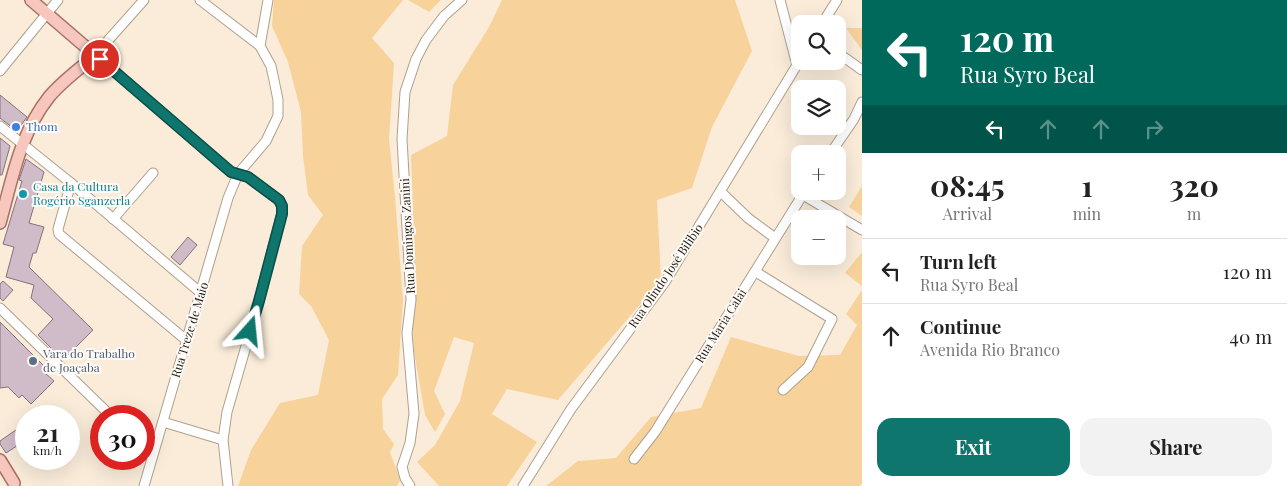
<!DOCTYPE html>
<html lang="en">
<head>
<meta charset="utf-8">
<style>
	body { margin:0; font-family:"Playfair Display",serif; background:#f2f2f2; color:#222; height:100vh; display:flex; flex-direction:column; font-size:19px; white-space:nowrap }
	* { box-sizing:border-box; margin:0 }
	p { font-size:16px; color:#767676 }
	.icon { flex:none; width:28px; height:28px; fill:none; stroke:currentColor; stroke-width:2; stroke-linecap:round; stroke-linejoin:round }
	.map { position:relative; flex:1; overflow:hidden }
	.details { display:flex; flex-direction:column; background:#fff; width:425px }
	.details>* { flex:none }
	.top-card { background:#00695c; color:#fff; overflow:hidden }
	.tools { position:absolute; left:791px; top:15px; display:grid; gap:10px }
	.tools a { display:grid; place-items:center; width:55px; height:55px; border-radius:10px; background:#fff; box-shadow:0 5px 20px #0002; font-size:25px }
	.speed { position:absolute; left:15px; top:405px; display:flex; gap:10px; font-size:25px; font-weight:700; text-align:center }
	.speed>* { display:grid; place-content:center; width:65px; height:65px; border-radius:50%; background:#fff; box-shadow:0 5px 20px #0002; line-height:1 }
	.speed small { font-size:12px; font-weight:400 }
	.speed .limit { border:8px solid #d22; background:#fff; color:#111 }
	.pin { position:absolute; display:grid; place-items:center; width:42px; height:42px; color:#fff; margin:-21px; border:2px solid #fff; border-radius:50%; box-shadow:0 1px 5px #0007 }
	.me { position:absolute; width:55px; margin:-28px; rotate:18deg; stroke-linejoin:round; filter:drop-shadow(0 0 4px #0008) }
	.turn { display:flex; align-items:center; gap:18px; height:105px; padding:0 15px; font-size:22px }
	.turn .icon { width:65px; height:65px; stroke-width:2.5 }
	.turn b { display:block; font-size:35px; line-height:42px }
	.lanes { display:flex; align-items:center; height:48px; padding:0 15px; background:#0003; justify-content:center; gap:25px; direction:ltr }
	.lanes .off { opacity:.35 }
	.eta { display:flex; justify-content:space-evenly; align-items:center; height:85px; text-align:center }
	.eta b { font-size:30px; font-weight:700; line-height:35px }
	.primary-button { display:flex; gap:10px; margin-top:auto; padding:10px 15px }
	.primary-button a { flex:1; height:58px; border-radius:15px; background:#0f766e; color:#fff; font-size:20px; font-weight:700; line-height:58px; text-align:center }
	.primary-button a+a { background:#f2f2f2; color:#222 }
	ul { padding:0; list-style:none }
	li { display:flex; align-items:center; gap:15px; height:65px; padding:0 15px; border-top:1px solid #e0e0e0 }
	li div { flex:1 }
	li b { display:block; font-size:19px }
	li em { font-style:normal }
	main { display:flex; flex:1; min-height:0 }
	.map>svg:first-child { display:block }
	.green { fill:#f8d29b }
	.building { fill:#d0bbc9; stroke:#84717e }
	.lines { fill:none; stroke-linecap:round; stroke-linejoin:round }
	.minor-casing { stroke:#ada08e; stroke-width:11 }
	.major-casing { stroke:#a77165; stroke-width:14 }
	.minor { stroke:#fff; stroke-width:9 }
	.major { stroke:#f7c7be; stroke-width:11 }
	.route-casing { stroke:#0a4d48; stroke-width:12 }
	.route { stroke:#0f766e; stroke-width:9 }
	.shop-dot { fill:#3f7fe0; stroke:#fefbf7; stroke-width:2 }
	.culture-dot { fill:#0f9aa8; stroke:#fefbf7; stroke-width:2 }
	.service-dot { fill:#5c6f8a; stroke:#fefbf7; stroke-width:2 }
	.labels { text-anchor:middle; stroke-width:4; stroke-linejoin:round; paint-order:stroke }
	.shop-label { font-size:12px; fill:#366cbe; stroke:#fefbf7; text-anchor:start }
	.culture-label { font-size:12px; fill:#0d838f; stroke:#fefbf7; text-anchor:start }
	.street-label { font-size:12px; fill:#1d1811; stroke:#fefbf7 }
	.service-label { font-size:12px; fill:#4e5e75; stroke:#fefbf7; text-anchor:start }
</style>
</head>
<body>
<main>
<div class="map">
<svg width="862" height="486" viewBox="0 0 862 486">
	<rect width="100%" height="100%" fill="#faecd9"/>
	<g class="green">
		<path d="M274 0H403L372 38 394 63 389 139 395 197 403 300 398 375 382 399 383 429 394 444 390 452 400 480 397 486H238L251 450 280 403 318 395 329 340 311 306 299 294 302 246 323 215 308 195 303 156 301 112 288 62 272 26Z"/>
		<path d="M408 0H441L429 12Z"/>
		<path d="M502 0H735L752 51 712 127 692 188 657 200 661 280 558 400 507 389 492 414 537 442 507 486H439L417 462 435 445 460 401 474 343 454 337 434 391 445 414 435 432 425 415 414 351 411 314 414 240 411 155 447 136 453 85 489 27Z"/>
		<path d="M846 28H862V50Z"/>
		<path d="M862 186V216L849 207Z"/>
		<path d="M862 252V286L845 273Z"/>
		<path d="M862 290V483L860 486H546L578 461 616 458 651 417 701 408 731 337 799 356 840 355 857 325 846 314Z"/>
	</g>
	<g class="building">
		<path d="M0 95 27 117 17 131 0 118Z"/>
		<path d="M0 138 10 146 2 175H0Z"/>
		<path d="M26 159 44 172 29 223 44 227 36 253H33L29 267 93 330 63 360 38 335 53 319 31 298 34 285 6 277 14 247 3 244 22 181 19 180Z"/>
		<path d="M188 237 197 245 180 265 171 257Z"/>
		<path d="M3 281 13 290 3 301 0 298V284Z"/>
		<path d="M0 322 47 369 44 372 54 381 31 404 22 395 19 398 8 387 0 388Z"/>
		<path d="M26 423V440L6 453 0 444V441Z"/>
	</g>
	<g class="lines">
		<g class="minor-casing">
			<g id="minor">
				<path d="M144 0 95 55 231 172 248 177 279 200 282 206V213L259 301 227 412 223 440 228 486"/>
				<path d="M200 0 260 46"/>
				<path d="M780 0 797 65"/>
				<path d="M822 24 837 0"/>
				<path d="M838 53 862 70"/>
				<path d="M0 71 58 0"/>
				<path d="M0 126 71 183 201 293"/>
				<path d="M830 154 854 119 862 102"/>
				<path d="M71 183 58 229 59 234 186 340"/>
				<path d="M721 192 748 218 775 238"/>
				<path d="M803 195 862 230"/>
				<path d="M113 219 153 173"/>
				<path d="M756 272 832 319 808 367 783 390"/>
				<path d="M0 308 111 416"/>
				<path d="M163 422 223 440"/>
				<path d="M144 448 152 457"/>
				<path d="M634 459 655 432 805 191"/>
				<path d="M144 486 228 198 238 174 266 141 278 116V100L274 80 271 66 260 46 268 0"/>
				<path d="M410 486 405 478 402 467 410 443 414 414 407 333 411 300 402 139 405 92 416 59 426 40 444 16 462 0"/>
				<path d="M523 486 571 409 665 282 800 60"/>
			</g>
		</g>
		<g class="major-casing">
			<g id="major">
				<path d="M0 223C12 180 20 133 49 97 62 81 80 69 95 55L31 0"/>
				<path d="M0 460 14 483"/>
			</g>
		</g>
		<use href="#minor" class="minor"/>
		<use href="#major" class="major"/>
	</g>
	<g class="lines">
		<g class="route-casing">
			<path id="route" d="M100 59 231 172 248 177 279 200 282 206V214L259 301 250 331"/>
		</g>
		<use href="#route" class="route"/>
	</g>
	<circle class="shop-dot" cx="16" cy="127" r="5"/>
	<circle class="culture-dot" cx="23" cy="194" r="5"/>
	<circle class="service-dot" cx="33" cy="361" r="5"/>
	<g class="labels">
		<g class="shop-label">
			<text x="26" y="131">Thom</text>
		</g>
		<g class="culture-label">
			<text x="33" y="191">Casa da Cultura<tspan x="33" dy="14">Rogério Sganzerla</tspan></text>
		</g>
		<g class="street-label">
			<text transform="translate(408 236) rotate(-93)" y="4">Rua Domingos Zanini</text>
			<text transform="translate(666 276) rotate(-56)" y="4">Rua Olindo José Bilibio</text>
			<text transform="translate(721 326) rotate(-58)" y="4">Rua Maria Calai</text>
			<text transform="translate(190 330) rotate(-73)" y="4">Rua Treze de Maio</text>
		</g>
		<g class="service-label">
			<text x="43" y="358">Vara do Trabalho<tspan x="43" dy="14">de Joaçaba</tspan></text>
		</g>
	</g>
</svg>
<div class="tools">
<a><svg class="icon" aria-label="search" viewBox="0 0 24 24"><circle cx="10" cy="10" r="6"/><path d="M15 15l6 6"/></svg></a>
<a><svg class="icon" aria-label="layers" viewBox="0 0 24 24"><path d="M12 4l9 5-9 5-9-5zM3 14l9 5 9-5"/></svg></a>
<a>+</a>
<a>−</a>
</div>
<div class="speed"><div>21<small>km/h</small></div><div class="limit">30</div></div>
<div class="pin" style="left:100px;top:59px;background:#d93025"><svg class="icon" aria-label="arrive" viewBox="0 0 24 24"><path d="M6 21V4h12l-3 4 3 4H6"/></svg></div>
<svg class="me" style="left:250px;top:331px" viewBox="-20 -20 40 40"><path d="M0-17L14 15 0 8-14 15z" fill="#0f766e" stroke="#fff" stroke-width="4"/></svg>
</div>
<section class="details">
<div class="top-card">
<div class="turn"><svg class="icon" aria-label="left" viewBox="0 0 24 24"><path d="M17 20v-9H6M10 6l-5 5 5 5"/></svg><div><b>120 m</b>Rua Syro Beal</div></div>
<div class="lanes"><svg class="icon" aria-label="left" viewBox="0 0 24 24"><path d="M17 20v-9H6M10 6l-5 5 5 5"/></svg><svg class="icon off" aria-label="ahead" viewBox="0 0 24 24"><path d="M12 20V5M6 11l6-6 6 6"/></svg><svg class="icon off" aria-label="ahead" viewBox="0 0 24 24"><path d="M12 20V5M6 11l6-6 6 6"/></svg><svg class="icon off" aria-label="right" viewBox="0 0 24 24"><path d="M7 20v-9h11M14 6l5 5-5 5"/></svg></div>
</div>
<div class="eta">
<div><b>08:45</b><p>Arrival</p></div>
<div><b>1</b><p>min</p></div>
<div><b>320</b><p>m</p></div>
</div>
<ul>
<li><svg class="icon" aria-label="left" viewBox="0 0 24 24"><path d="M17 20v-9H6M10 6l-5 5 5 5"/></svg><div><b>Turn left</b><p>Rua Syro Beal</p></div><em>120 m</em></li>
<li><svg class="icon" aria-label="ahead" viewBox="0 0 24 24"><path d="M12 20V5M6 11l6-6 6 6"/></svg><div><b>Continue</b><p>Avenida Rio Branco</p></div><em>40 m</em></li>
</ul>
<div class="primary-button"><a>Exit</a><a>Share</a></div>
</section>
</main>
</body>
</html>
